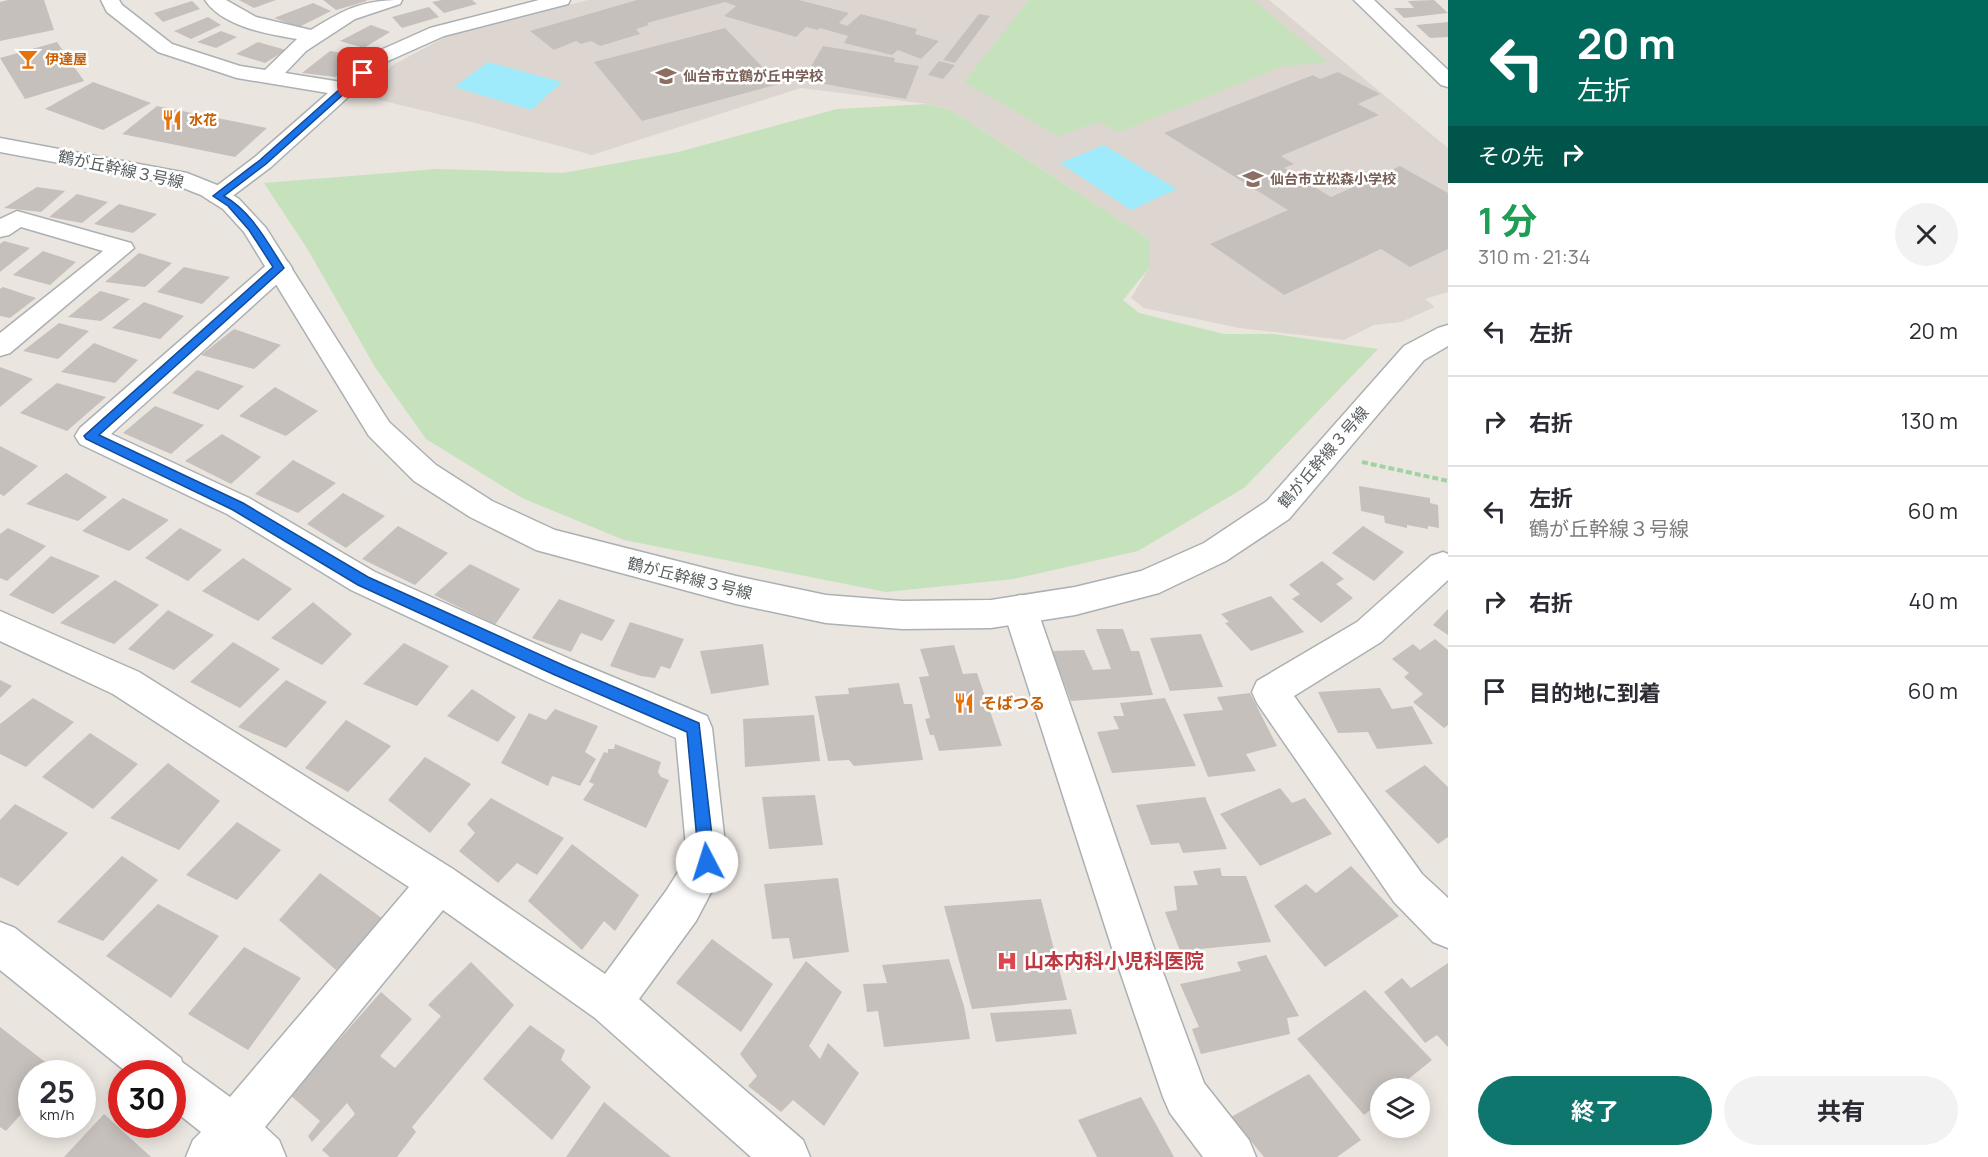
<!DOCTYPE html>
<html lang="ja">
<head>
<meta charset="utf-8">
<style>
	body { margin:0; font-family:Manrope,"Noto Sans JP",sans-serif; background:#f2f2f3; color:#2b2b33; height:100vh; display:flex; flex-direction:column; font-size:22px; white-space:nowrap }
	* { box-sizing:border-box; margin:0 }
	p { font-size:20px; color:#7c7c81 }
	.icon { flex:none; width:33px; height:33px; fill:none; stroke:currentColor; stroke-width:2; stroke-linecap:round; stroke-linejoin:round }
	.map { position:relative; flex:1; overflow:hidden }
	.drawer { display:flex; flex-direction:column; background:#fff; width:540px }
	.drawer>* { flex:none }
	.top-card { background:#00695c; color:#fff; overflow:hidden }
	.buttons { position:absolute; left:1370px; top:1078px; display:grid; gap:12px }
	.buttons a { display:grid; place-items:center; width:60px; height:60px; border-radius:50%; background:#fff; box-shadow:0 3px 15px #0003; font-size:30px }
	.speed { position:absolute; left:18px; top:1060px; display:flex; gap:12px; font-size:30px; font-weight:700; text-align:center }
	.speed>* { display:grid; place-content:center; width:78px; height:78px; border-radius:50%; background:#fff; box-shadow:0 3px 15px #0003; line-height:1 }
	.speed small { font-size:15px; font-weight:400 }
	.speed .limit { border:9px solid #d22; background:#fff; color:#111 }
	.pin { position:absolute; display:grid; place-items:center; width:51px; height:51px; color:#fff; margin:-26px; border-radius:12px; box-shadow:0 3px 9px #0006 }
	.me { position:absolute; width:66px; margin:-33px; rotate:355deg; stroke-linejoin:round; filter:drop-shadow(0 0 4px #0008) }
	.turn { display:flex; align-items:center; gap:21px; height:126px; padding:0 30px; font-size:27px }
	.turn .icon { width:78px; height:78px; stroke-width:2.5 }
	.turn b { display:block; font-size:42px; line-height:51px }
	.then { display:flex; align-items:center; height:57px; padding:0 30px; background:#0003; gap:12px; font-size:22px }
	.round { display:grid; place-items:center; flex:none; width:63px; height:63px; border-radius:32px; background:#f2f2f3 }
	.head { display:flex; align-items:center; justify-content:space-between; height:102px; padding:0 30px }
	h1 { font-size:36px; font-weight:700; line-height:45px; color:#1e9e55 }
	.cta { display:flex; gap:12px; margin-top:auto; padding:12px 30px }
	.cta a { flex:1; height:69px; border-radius:36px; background:#0f766e; color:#fff; font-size:24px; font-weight:700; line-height:69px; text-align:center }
	.cta a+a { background:#f2f2f3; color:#2b2b33 }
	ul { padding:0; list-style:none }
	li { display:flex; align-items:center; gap:18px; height:90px; padding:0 30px; border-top:2px solid #e1e1e2 }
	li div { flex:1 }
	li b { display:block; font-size:22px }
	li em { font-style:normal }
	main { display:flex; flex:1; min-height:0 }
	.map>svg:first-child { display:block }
	.education { fill:#ddd6d0 }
	.green { fill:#c6e2bc }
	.water { fill:#9febfb }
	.building { fill:#c6c0bd }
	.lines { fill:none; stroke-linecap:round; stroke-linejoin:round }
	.minor-casing { stroke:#abb0b2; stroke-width:3 }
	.tertiary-casing { stroke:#abb0b2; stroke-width:3 }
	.path { stroke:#a0d3a0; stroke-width:4; stroke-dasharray:6 3; stroke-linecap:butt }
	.minor { fill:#fff; fill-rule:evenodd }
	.tertiary { fill:#fff; fill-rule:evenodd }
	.route { fill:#1a73e8; stroke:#114b97; stroke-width:1.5 }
	.labels { text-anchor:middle; stroke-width:5; stroke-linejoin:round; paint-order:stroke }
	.far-food-label { font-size:14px; font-weight:bold; fill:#c56008; stroke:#fff; text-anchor:start }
	.far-education-label { font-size:14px; font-weight:bold; fill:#785e54; stroke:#fff; text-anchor:start }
	.street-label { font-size:16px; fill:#585e60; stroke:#fff }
	.food-label { font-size:16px; font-weight:bold; fill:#c56008; stroke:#fff; text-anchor:start }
	.near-health-label { font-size:20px; font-weight:bold; fill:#be3a42; stroke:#fff; text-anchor:start }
</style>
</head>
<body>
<main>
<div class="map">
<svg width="1448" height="1157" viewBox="0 0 1448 1157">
	<rect width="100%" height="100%" fill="#ebe5df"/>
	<path class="education" d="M588 0H1269L1448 148V292L1425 299 1435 307 1401 322 1374 325 1344 340 1239 328 1144 308 1131 298 1149 268V239L951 110 928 104 801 88 592 155 475 123 363 96 393 65 449 35Z"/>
	<g class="green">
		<path d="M1029 0H1253L1328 62 1283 66 1119 132 1098 122 1058 136 964 82Z"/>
		<path d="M928 104 951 110 1149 239V268L1123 300 1139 313 1224 334H1274L1378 349 1244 488 1138 551 1014 579 886 592 624 540 522 498 426 439 375 367 308 250 264 183 437 169 563 173 678 152 837 109Z"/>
	</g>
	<g class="water">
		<path d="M488 62 562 82 531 110 454 87Z"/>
		<path d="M1104 145 1177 189 1131 210 1060 163Z"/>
	</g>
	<g class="building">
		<path d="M8 0H44L54 30 0 41V2Z"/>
		<path d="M239 0H276L254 8Z"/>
		<path d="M323 0H366L367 1 336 10Z"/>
		<path d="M442 0H472L477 4 444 13 432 2Z"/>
		<path d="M637 0H799L849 13 839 23 847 26 861 14 917 29 915 34 939 41 921 59 898 50 892 55 844 43 848 36 820 28 818 30 806 27 796 37 724 16 736 6 725 2 647 23 649 25 636 29 640 34 600 46 591 41 581 44 576 41 554 50 530 31Z"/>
		<path d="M1434 0 1448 13 1404 18 1394 8H1414L1408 1Z"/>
		<path d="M192 1 200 9 163 22 154 13Z"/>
		<path d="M313 3 331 11 299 27 274 18Z"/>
		<path d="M429 7 439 17 402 28 392 17Z"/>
		<path d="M979 14 990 16 955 63 943 60Z"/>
		<path d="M208 17 221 25 191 39 174 31Z"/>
		<path d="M1448 22V37L1430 38 1416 25Z"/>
		<path d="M371 25 390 32 364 48 340 41Z"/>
		<path d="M725 28 779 84 642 121 594 62Z"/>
		<path d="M221 31 237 37 216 48 197 42Z"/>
		<path d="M57 42 84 81 25 99 0 58Z"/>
		<path d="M258 42 286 50 265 63 236 54Z"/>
		<path d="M823 46 895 58 894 62 919 66 906 99 803 80Z"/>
		<path d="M330 51 361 56 336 77 302 73Z"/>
		<path d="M939 61 955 65 943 79 928 75Z"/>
		<path d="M1338 72 1380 94 1358 104 1379 115 1281 156 1294 164 1284 168 1331 197 1400 166 1448 193V249L1410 267 1381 249 1284 295 1210 244 1288 210 1164 133 1313 75 1320 79Z"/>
		<path d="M93 82 151 103 103 130 45 109Z"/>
		<path d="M157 106 267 128 235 157 122 134Z"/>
		<path d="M37 187 65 191 41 212 4 208Z"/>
		<path d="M77 194 108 202 82 223 49 217Z"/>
		<path d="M119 204 157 214 133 233 94 224Z"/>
		<path d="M4 241 30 248 0 272V244Z"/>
		<path d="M43 251 76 262 50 285 13 275Z"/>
		<path d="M139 253 172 263 145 287 105 282Z"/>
		<path d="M184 267 230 277 202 304 157 292Z"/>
		<path d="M3 287 36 298 10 318 0 316V289Z"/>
		<path d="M100 291 130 299 101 321 68 317Z"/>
		<path d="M144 302 184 316 160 339 112 328Z"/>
		<path d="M59 323 89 331 58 359 23 351Z"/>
		<path d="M234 329 281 345 254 369 201 355Z"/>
		<path d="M94 343 138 360 115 383 61 372Z"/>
		<path d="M0 367 33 379 0 407Z"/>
		<path d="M197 370 244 386 218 410 172 393Z"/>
		<path d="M57 383 106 397 67 431 20 413Z"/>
		<path d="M275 387 318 411 286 436 239 416Z"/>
		<path d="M155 406 204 425 171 454 123 433Z"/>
		<path d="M222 434 261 457 231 484 185 461Z"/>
		<path d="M0 446 38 466 4 496 0 494Z"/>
		<path d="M293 460 336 483 298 513 255 494Z"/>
		<path d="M66 473 107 497 78 521 26 504Z"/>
		<path d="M1359 486 1430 498V503L1438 505 1439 528 1428 526V529L1407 525V528L1385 523 1384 516 1361 511Z"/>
		<path d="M343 493 385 516 346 548 307 524Z"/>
		<path d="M123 498 169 520 129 551 82 531Z"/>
		<path d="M398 526 448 553 415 585 362 559Z"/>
		<path d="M1363 526 1404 552 1374 581 1332 553Z"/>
		<path d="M8 528 46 546 7 581 0 578V534Z"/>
		<path d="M180 528 222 550 188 581 145 558Z"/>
		<path d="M51 556 100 576 53 614 9 595Z"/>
		<path d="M243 558 292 589 258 621 202 591Z"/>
		<path d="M1322 561 1344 579 1336 584 1353 598 1321 623 1292 599 1300 594 1289 585Z"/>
		<path d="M470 564 520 589 495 625 434 595Z"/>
		<path d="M115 580 159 605 114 644 60 623Z"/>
		<path d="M1271 596 1304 632 1251 651 1225 623 1229 622 1221 614Z"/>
		<path d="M559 599 615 620 602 641 581 633 571 652 532 638Z"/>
		<path d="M313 602 352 634 322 665 271 638Z"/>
		<path d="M1448 609V635L1433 625Z"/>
		<path d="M168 610 214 635 174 670 128 649Z"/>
		<path d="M630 622 684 639 670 669 661 666 655 678 641 676 610 666Z"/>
		<path d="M1096 629H1123L1131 651H1139L1153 695 1071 701 1052 651 1084 650 1093 670 1111 669Z"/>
		<path d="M1201 634 1223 687 1170 691 1150 638Z"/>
		<path d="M1435 639 1448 650V725L1444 728 1413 702 1423 694 1404 677 1409 673 1392 659 1413 644 1420 650Z"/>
		<path d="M233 642 280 669 240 708 190 682Z"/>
		<path d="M404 643 449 666 417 706 363 684Z"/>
		<path d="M763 644 769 685 711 694 700 651Z"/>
		<path d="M954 645 963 674 977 673 1002 746 939 751 934 735H930L925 719 930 718 919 677 929 676 920 649Z"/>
		<path d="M0 680 12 686 0 698Z"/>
		<path d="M286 680 327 702 286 748 238 727Z"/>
		<path d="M899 683 904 704H912L923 760 854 766 849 760 828 761 815 696 849 694 848 688Z"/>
		<path d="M1380 688 1392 709 1412 706 1433 744 1377 749 1368 732 1338 733 1318 692Z"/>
		<path d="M472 689 516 717 498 742 447 716Z"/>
		<path d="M1250 693 1277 746 1246 754 1256 771 1208 777 1183 714 1223 710 1217 697Z"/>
		<path d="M33 698 74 722 26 767 0 754V724Z"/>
		<path d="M1165 698 1196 766 1112 773 1097 732 1119 729 1113 716H1124L1120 703Z"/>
		<path d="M555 709 598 726 585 752 596 759 580 786 552 776 548 786 501 763 529 713 546 720Z"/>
		<path d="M814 715 820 761 745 767 743 719Z"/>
		<path d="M346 720 391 746 348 792 305 768Z"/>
		<path d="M90 733 138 764 93 809 42 777Z"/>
		<path d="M615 744 661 762 658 772 661 777 669 780 646 828 583 800 594 784 589 782 604 752 608 753V749H614Z"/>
		<path d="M425 757 471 784 430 833 388 800Z"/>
		<path d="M168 763 220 801 179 850 110 818Z"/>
		<path d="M1425 765 1448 787V837L1438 844 1385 791Z"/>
		<path d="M1280 788 1292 803 1305 798 1332 834 1260 866 1220 814Z"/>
		<path d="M815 795 823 845 769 849 762 797Z"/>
		<path d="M1205 797 1227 849 1183 853 1179 843 1151 845 1136 805Z"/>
		<path d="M491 798 564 838 537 875 517 863 498 883 459 851 475 833 467 824Z"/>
		<path d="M15 804 68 833 18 886 0 877V820Z"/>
		<path d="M237 822 281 850 237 900 186 875Z"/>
		<path d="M572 844 639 895 615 931 604 921 582 950 528 901Z"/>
		<path d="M122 856 158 880 103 941 57 922Z"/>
		<path d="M1351 866 1399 916 1325 967 1274 906 1306 884 1316 893Z"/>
		<path d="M1220 868 1222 876H1246L1271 942 1180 951 1165 912 1177 910 1174 886 1198 885 1193 871Z"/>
		<path d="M320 873 383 919 336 970 279 920Z"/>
		<path d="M838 878 849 952 793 959 789 938 772 939 764 884Z"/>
		<path d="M1041 899 1067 1000 972 1009 944 906Z"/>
		<path d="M158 904 219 936 171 998 106 956Z"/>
		<path d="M712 939 773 984 741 1032 676 983Z"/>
		<path d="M244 947 301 978 248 1050 188 1014Z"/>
		<path d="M1266 955 1299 1016 1287 1018 1290 1034 1201 1054 1192 1029 1199 1027 1180 984 1241 971 1237 962Z"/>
		<path d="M949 959 964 1006 970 1039 884 1047 878 1011 867 1012 863 984 887 983 882 965Z"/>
		<path d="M806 961 842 992 809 1046 820 1059 828 1043 859 1073 824 1126 793 1100 781 1112 748 1086 757 1076 740 1054Z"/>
		<path d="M471 962 514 1005 412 1127 416 1132 397 1157H330L322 1150 355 1114 347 1103 312 1142 308 1136 320 1121 290 1095 381 992 412 1019 380 1056 395 1068 441 1016 428 1005Z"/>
		<path d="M1448 963V1047L1437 1035 1425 1043 1384 992 1402 978 1411 988Z"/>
		<path d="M1365 990 1432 1060 1396 1089H1380V1102L1364 1115 1297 1039Z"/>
		<path d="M1071 1009 1077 1034 996 1042 990 1013Z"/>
		<path d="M530 1025 565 1050 561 1060 591 1087 552 1140 483 1079Z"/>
		<path d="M0 1027 58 1072 32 1074V1102L6 1131 0 1127Z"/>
		<path d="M1309 1074 1361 1140 1337 1157H1264L1231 1117Z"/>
		<path d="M1141 1097 1174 1157H1097L1078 1120Z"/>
		<path d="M604 1102 671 1157H566Z"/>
		<path d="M104 1114 151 1157H64Z"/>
	</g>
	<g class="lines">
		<g class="minor-casing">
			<g id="minor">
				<path d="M101 0H119L122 5 172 44 240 66 265 70 297 39C268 34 223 27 205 0H226L256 17 311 30C345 9 362 0 402 0L400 4 355 19 306 51 285 73 341 82 374 53 430 28 539 0H570L568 4 444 36 388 61 271 167 226 201 218 203 210 201 206 196 210 191 255 157 328 93 237 78 158 52 107 12Z"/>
				<path d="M1354 0H1374L1448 70V87L1441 85Z"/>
				<path d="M17 211 131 243 134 248 10 353 0 356V333L103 251 21 227 9 235 0 237V219Z"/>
				<path d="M279 260 288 262 292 268 288 274 111 434 249 498 375 572 572 660 707 716 712 728 727 862 696 921 639 999 803 1140 810 1157H751L595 1018 443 910 265 1127 279 1140 286 1157H186L193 1140 201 1132 172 1109V1074H129L0 970V922L15 928 181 1058 182 1062 230 1097 409 887 113 694 0 641V611L139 672 453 869 605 974 666 891 687 858 676 738 548 682 351 590 227 514 80 444 75 436 80 428 270 262Z"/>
				<path d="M1443 552 1448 554V580L1381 642 1294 696 1422 874 1448 898V948L1433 942 1394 902 1257 703 1252 692 1257 681 1357 622 1431 556Z"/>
				<path d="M1020 595 1032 599 1037 609 1154 948 1204 1083 1249 1140 1256 1157H1203L1170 1113 1163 1097 1112 948 1003 609 1008 599Z"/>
			</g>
		</g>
		<g class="tertiary-casing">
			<path id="tertiary" d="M0 138 187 173 217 185 239 199 266 228 389 422 436 465 492 501 555 530 736 576 826 595 902 601 991 600 1075 587 1141 571 1204 543 1267 501 1404 346 1438 328 1448 325V346L1424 360 1289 519 1226 561 1159 593 1075 615 991 628 902 629 826 623 736 604 536 550 470 517 414 481 369 436 244 232 223 209 201 195 173 184 0 152Z"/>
		</g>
		<path class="path" d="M1362 462 1448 481"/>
		<use href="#minor" class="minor"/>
		<use href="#tertiary" class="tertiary"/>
	</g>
	<path class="route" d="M360 71 367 73 266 164 224 196C252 212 267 242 284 268L282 270 99 435 243 503 368 577 565 666 699 723 715 862 713 868 707 870 701 868 699 862 687 732 555 675 358 585 233 510 86 439 84 436 273 267 249 230 228 206 213 196 260 160Z"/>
	<defs>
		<g id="bar-bare" transform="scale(1.62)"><path d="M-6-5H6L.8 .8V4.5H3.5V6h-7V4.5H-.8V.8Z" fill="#e8710a" stroke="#fff" stroke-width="2.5" paint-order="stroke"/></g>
		<g id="school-bare" transform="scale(1.62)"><path d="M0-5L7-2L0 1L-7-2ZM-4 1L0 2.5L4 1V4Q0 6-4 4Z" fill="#8d6e63" stroke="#fff" stroke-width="2.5" paint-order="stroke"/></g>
		<g id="restaurant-bare" transform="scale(1.62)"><path d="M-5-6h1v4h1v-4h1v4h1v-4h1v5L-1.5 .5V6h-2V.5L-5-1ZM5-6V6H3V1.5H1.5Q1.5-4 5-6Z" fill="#e8710a" stroke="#fff" stroke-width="2.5" paint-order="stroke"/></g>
		<g id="hospital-bare" transform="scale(1.62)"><path d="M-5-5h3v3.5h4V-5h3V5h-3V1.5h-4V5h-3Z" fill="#e0444e" stroke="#fff" stroke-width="2.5" paint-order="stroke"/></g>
	</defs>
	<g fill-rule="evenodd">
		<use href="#bar-bare" x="28" y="59"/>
		<use href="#school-bare" x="666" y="76"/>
		<use href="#restaurant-bare" x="172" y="120"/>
		<use href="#school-bare" x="1253" y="179"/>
		<use href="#restaurant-bare" x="964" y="703"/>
		<use href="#hospital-bare" x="1007" y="961"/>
	</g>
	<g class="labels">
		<g class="far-food-label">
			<text x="45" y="64">伊達屋</text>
			<text x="189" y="125">水花</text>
		</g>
		<g class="far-education-label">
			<text x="683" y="81">仙台市立鶴が丘中学校</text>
			<text x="1270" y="184">仙台市立松森小学校</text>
		</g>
		<g class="street-label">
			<text transform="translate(121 169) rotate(12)" y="6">鶴が丘幹線３号線</text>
			<text transform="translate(1323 457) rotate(-49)" y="6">鶴が丘幹線３号線</text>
			<text transform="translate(690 578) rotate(14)" y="6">鶴が丘幹線３号線</text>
		</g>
		<g class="food-label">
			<text x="981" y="709">そばつる</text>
		</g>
		<g class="near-health-label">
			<text x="1024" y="968">山本内科小児科医院</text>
		</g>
	</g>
</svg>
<div class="buttons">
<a><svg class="icon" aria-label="layers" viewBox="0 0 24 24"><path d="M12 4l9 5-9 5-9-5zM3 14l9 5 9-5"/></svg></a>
</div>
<div class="speed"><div>25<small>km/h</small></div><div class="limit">30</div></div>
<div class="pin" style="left:363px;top:73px;background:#d93025"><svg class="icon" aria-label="arrive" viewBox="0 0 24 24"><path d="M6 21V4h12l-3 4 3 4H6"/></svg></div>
<svg class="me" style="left:707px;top:862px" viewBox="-20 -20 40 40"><circle r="19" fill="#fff"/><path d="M0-13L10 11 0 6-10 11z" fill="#1a73e8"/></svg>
</div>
<section class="drawer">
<div class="top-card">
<div class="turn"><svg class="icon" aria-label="left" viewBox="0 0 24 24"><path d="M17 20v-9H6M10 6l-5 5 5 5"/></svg><div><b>20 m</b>左折</div></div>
<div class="then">その先<svg class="icon" aria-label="right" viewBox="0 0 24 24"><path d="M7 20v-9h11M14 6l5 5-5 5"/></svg></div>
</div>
<div class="head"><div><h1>1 分</h1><p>310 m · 21:34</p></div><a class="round"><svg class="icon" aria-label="close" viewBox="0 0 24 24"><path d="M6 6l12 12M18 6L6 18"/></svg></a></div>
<ul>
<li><svg class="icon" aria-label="left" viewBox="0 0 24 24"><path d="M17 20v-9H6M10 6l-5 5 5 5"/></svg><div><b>左折</b></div><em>20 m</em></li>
<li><svg class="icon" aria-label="right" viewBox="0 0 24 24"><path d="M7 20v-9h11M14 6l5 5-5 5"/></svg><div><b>右折</b></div><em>130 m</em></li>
<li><svg class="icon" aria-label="left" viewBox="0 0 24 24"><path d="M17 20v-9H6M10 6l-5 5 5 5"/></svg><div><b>左折</b><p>鶴が丘幹線３号線</p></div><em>60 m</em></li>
<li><svg class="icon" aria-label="right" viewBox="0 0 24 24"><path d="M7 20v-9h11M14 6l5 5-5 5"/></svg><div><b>右折</b></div><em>40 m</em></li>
<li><svg class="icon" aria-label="arrive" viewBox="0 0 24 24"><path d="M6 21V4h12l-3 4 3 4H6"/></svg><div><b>目的地に到着</b></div><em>60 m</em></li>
</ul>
<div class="cta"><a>終了</a><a>共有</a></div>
</section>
</main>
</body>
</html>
